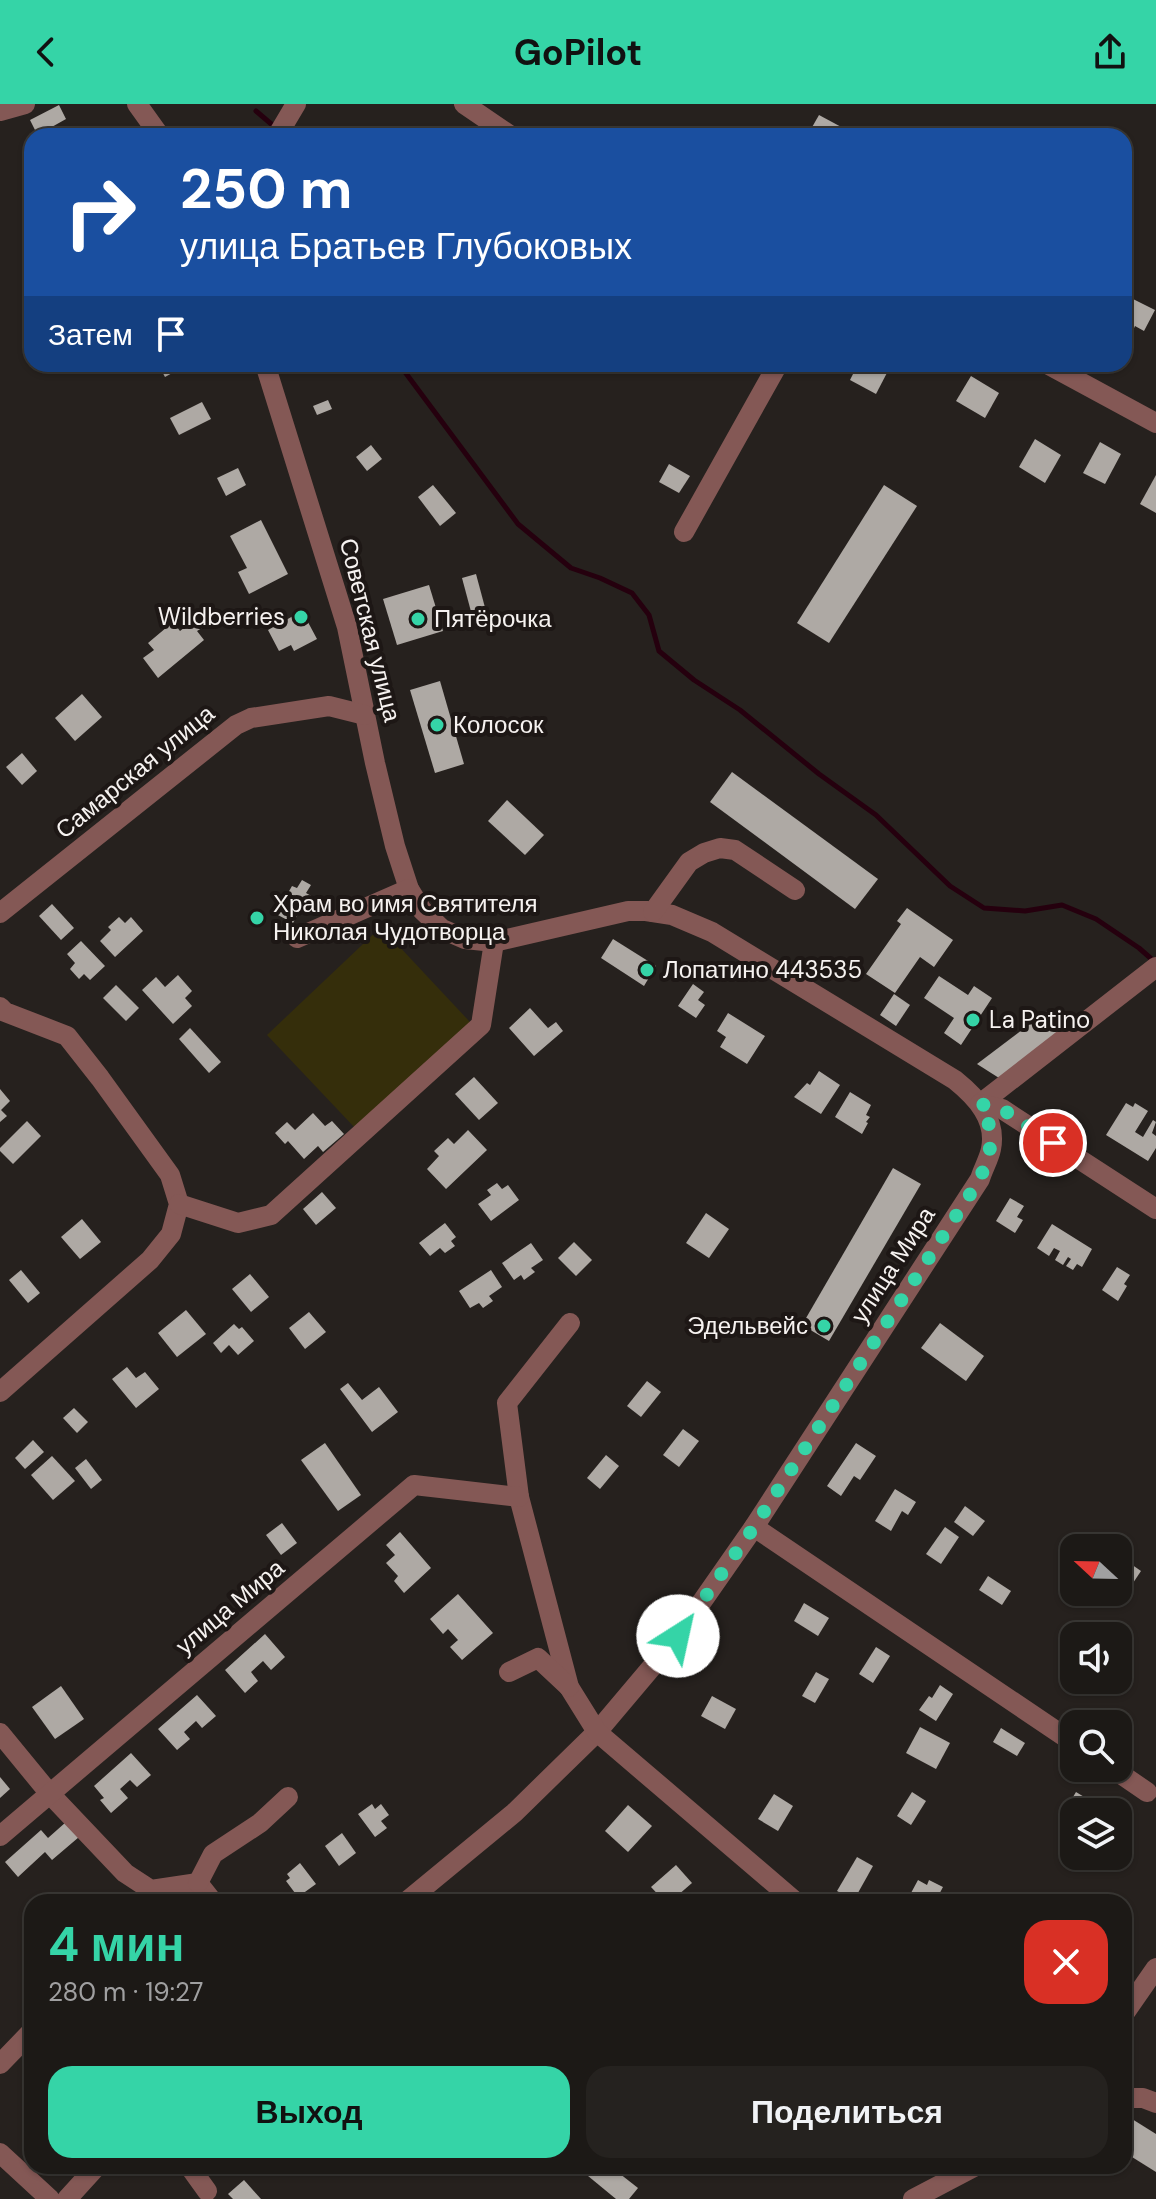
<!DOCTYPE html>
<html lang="ru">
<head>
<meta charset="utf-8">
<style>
	body { margin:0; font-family:"DM Sans",sans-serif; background:#25221f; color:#f1f3f6; height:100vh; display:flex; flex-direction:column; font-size:30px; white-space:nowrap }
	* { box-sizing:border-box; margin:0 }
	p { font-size:26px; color:#a0a0a1 }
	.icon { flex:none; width:44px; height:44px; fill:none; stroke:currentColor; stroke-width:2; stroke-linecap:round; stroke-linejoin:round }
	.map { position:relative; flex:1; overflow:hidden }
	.details { position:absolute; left:24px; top:1790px; width:1108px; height:280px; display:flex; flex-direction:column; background:#1c1916; border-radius:24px; box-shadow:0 2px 6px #0004,0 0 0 2px #3a3835 }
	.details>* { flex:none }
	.banner { position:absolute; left:24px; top:24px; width:1108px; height:244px; border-radius:24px; box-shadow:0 2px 6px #0004,0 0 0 2px #3a3835; background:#1a4fa0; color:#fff; overflow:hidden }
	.needle { width:52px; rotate:292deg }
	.tools { position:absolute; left:1060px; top:1430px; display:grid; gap:16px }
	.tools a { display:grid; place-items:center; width:72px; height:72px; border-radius:16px; background:#1c1916; box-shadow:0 2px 6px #0004,0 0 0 2px #3a3835; font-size:40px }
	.pin { position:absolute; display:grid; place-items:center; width:68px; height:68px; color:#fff; margin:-34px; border:4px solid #fff; border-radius:50%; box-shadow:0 2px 8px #0007 }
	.me { position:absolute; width:88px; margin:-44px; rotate:35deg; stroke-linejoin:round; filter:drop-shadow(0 0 6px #0008) }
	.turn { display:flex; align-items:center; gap:28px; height:168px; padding:0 24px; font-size:36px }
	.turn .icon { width:104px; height:104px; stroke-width:2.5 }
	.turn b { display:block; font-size:56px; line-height:68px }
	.then { display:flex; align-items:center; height:76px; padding:0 24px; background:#0003; gap:16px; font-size:30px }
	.round { display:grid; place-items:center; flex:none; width:84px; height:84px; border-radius:24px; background:#25221f }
	.headline { display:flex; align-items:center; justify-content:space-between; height:136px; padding:0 24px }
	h1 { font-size:48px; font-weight:700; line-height:60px; color:#35d4a7 }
	.primary-button { display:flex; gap:16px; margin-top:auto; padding:16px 24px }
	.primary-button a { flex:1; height:92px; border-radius:24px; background:#35d4a7; color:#111; font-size:32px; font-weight:700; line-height:92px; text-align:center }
	.primary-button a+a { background:#25221f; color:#f1f3f6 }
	header { display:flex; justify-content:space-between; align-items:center; height:104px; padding:0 24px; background:#35d4a7; color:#111; font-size:36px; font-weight:700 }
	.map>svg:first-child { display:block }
	.green { fill:#352e0b }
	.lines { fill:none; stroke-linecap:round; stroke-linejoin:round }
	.stream { stroke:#25000e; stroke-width:5 }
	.building { fill:#aea9a4 }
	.minor { stroke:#845855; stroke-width:20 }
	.route { stroke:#35d4a7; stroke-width:14; stroke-dasharray:0 25.2 }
	.poi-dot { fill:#35d4a7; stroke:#1d1715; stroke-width:3 }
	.labels { text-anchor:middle; stroke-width:8; stroke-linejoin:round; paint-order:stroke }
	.poi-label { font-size:24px; fill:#f6f2f0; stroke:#1d1715; text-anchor:start }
	.street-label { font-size:24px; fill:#f6f2f0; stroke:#1d1715 }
</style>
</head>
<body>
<header><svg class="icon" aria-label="back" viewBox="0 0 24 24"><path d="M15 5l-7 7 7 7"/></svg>GoPilot<svg class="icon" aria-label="share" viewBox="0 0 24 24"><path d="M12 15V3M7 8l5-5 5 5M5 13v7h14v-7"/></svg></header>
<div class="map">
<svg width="1156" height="2095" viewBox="0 0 1156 2095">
	<rect width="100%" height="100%" fill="#26211e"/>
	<path class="green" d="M381 823 470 918 356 1025 267 931Z"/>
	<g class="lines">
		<g class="stream">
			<path d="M256 7 276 24"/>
			<path d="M399 260 518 420 571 464 600 474 632 489 649 511 659 547 694 576 740 606 819 670 876 711 950 782 984 804 1025 807 1062 801 1096 815 1139 844 1155 858"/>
		</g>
	</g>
	<g class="building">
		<path d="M59 1 66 15 50 24 54 32H38L30 16Z"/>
		<path d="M819 11 845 25 841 32H807Z"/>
		<path d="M1129 193 1155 206 1144 227 1135 222 1131 231 1124 227V203Z"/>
		<path d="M158 260H184L185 262 165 273Z"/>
		<path d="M858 260H884L890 263 876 290 850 276Z"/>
		<path d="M971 272 999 289 985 314 956 297Z"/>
		<path d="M328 296 332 305 317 311 313 302Z"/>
		<path d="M202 298 211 315 179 331 170 314Z"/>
		<path d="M1035 335 1061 351 1045 379 1019 363Z"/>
		<path d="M1100 338 1121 350 1105 380 1083 369Z"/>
		<path d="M371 341 382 355 367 367 356 353Z"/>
		<path d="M669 360 690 372 679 389 659 378Z"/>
		<path d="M238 364 246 381 226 392 217 374Z"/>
		<path d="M1156 371V409L1140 400Z"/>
		<path d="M433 381 456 409 440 422 418 393Z"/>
		<path d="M884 381 917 402 829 539 797 519Z"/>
		<path d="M261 416 288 470 249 490 238 468 247 464 230 432Z"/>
		<path d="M476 470 487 511 473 515 462 474Z"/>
		<path d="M429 481 443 527 397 541 383 495Z"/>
		<path d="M302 507 317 535 294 547 291 541 279 547 268 526 277 521 274 517 284 512 286 516Z"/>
		<path d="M195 515 202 524 197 527 204 536 158 574 143 554 154 546 148 539 173 518 180 527Z"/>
		<path d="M440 577 464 660 435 669 410 586Z"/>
		<path d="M82 590 102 613 75 637 55 614Z"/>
		<path d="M22 649 37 667 22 681 6 663Z"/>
		<path d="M732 668 878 775 855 805 710 698Z"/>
		<path d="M507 696 544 731 525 751 488 717Z"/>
		<path d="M302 776 311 781 306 789 315 794 306 810 300 807 293 819 276 810 292 782 297 784Z"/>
		<path d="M52 800 74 824 61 836 39 812Z"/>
		<path d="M907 804 953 836 934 863 920 853 895 889 866 870 901 820 897 817Z"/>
		<path d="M119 813 125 819 131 813 143 827 115 853 100 837 111 826 108 823Z"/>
		<path d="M613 835 656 862 644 882 601 854Z"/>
		<path d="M81 837 105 862 90 876 84 870 79 875 70 865 75 859 67 850Z"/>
		<path d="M178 871 192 887 185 894 192 902 173 920 142 886 156 873 165 883Z"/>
		<path d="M939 872 968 891 974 882 992 894 961 941 944 929 954 914 924 894Z"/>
		<path d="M693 880 704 888 698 896 705 901 696 914 678 902Z"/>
		<path d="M116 881 139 904 126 917 103 894Z"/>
		<path d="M894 890 910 901 896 922 880 911Z"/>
		<path d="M530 904 548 924 556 918 563 927 534 952 509 924Z"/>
		<path d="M1051 904 1073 919 999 974 977 960Z"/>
		<path d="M728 909 765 932 747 960 720 943 726 933 717 927Z"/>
		<path d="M190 924 221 958 209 969 179 935Z"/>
		<path d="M819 967 840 981 821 1010 794 993 807 979 810 981Z"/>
		<path d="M474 973 498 999 479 1016 455 990Z"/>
		<path d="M0 985 10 997 1 1006 7 1012 0 1018Z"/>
		<path d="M850 988 871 1001 866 1011 870 1013 866 1018 868 1019 862 1030 835 1013Z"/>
		<path d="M1126 999 1133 1003 1135 999 1148 1007 1135 1028 1143 1033 1153 1016 1156 1018 1152 1029 1156 1032V1044L1148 1057 1106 1031Z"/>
		<path d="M313 1009 325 1022 332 1017 344 1030 323 1048 318 1042 304 1055 288 1037 285 1040 275 1029 287 1018 295 1026Z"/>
		<path d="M27 1017 41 1032 13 1060 0 1047V1044Z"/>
		<path d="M468 1026 487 1046 446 1085 427 1065 439 1052 434 1047 448 1034 454 1040Z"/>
		<path d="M893 1064 921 1080 829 1237 802 1221Z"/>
		<path d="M497 1079 502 1085 508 1081 519 1096 491 1117 478 1100 491 1091 487 1086Z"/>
		<path d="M322 1088 336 1104 316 1121 303 1105Z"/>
		<path d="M1010 1094 1024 1102 1017 1113 1023 1116 1015 1129 996 1117Z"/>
		<path d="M706 1109 729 1125 709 1154 686 1139Z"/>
		<path d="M82 1115 101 1138 80 1155 61 1133Z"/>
		<path d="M445 1119 456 1133 451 1137 455 1142 445 1149 440 1144 430 1152 419 1139Z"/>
		<path d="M1052 1120 1092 1145 1082 1163 1077 1160 1073 1166 1066 1162 1071 1155 1068 1153 1063 1161 1055 1156 1060 1147 1054 1144 1049 1152 1037 1144Z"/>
		<path d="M574 1138 592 1156 576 1172 558 1154Z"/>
		<path d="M531 1139 543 1156 531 1164 535 1168 524 1176 521 1171 514 1176 502 1159Z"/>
		<path d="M1117 1163 1130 1171 1124 1180 1127 1182 1118 1197 1102 1186Z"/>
		<path d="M21 1166 40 1189 28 1199 9 1176Z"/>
		<path d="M491 1166 502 1183 489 1192 493 1197 483 1204 479 1199 470 1204 459 1187Z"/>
		<path d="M250 1170 269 1193 251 1208 232 1185Z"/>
		<path d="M186 1206 206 1230 177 1253 158 1229Z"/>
		<path d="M309 1208 326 1228 305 1245 289 1224Z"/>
		<path d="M940 1219 984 1252 966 1277 921 1244Z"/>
		<path d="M234 1220 239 1225 242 1223 254 1237 238 1251 229 1241 221 1249 213 1239Z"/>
		<path d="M127 1263 136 1274 145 1268 159 1285 136 1304 112 1275Z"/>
		<path d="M647 1277 661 1288 641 1313 627 1302Z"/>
		<path d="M348 1279 362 1296 379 1283 398 1308 372 1328 340 1285Z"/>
		<path d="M74 1304 88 1318 77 1329 63 1314Z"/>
		<path d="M683 1325 699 1337 679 1363 663 1351Z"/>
		<path d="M33 1336 44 1348 25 1365 15 1354Z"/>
		<path d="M325 1339 361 1391 338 1407 301 1356Z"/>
		<path d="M856 1339 876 1352 860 1376 854 1372 841 1392 827 1382Z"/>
		<path d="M606 1351 619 1362 600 1385 587 1374Z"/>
		<path d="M52 1352 75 1377 53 1396 31 1371Z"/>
		<path d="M86 1355 102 1376 91 1385 75 1364Z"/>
		<path d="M895 1385 916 1398 908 1411 902 1407 891 1427 875 1417Z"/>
		<path d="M965 1402 985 1417 973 1432 954 1418Z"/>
		<path d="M282 1419 297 1439 281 1451 266 1431Z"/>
		<path d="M945 1423 959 1433 941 1460 926 1450Z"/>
		<path d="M400 1428 431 1464 404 1489 394 1477 398 1472 386 1459 395 1451 386 1441Z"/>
		<path d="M1118 1451 1141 1467 1125 1491 1118 1486Z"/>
		<path d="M988 1472 1011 1487 1002 1501 979 1486Z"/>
		<path d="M458 1490 493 1529 462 1556 450 1543 458 1536 448 1525 443 1530 430 1515Z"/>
		<path d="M804 1499 829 1514 818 1532 794 1517Z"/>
		<path d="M265 1530 285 1553 271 1566 263 1557 251 1568 258 1577 245 1589 225 1566Z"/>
		<path d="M876 1543 890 1552 873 1579 859 1570Z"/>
		<path d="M816 1568 829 1575 815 1599 802 1592Z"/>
		<path d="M940 1581 953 1590 936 1617 919 1606 929 1592 932 1594Z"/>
		<path d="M61 1582 84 1615 55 1635 32 1603Z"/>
		<path d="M197 1591 216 1612 202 1624 196 1617 184 1628 190 1635 177 1646 158 1625Z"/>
		<path d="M712 1592 736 1605 725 1625 701 1612Z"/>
		<path d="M920 1623 950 1639 936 1665 906 1649Z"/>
		<path d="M1001 1624 1025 1639 1017 1652 993 1638Z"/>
		<path d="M131 1649 151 1671 137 1683 130 1676 120 1685 128 1694 111 1709 100 1696 104 1694 94 1682Z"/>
		<path d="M0 1673 10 1685 0 1694Z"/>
		<path d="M912 1688 926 1697 911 1721 897 1712Z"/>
		<path d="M1076 1688 1109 1708H1074V1727L1065 1722 1074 1707 1067 1703Z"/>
		<path d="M774 1690 793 1702 778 1727 758 1715Z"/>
		<path d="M372 1700 375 1705 381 1700 389 1711 381 1717 387 1724 375 1733 358 1710Z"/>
		<path d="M628 1701 652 1722 628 1748 605 1727Z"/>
		<path d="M66 1718 79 1733 52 1756 45 1748 18 1773 5 1758 41 1726 48 1734Z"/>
		<path d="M342 1729 356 1749 339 1762 325 1742Z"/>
		<path d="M857 1753 873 1762 854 1796 837 1787Z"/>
		<path d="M300 1759 316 1780 298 1793 286 1777 290 1774 287 1770Z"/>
		<path d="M676 1761 692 1779 670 1798H665L651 1783Z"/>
		<path d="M918 1776 927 1781 929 1776 943 1783 935 1798H929L911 1789Z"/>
		<path d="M1124 2010 1156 2030V2068L1124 2048Z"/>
		<path d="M587 2062H610L638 2084 629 2095H616L582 2067Z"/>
		<path d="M244 2076 261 2095H233L228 2090Z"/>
	</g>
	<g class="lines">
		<g class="minor">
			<path d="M137 0 160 32"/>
			<path d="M464 0 511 32"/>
			<path d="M0 7 25 0"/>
			<path d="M277 32 296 0"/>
			<path d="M265 260 347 523 375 659 395 742 409 785 422 806 442 825 465 835 494 838 628 807H646L672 811 712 828 955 976C976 993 997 1015 991 1045 989 1055 983 1065 980 1075L754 1423 678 1532 597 1628 514 1709 406 1798"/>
			<path d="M1047 260 1156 319"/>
			<path d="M684 428 778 260"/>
			<path d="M653 808 689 758 704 749 720 744 735 746 795 786"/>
			<path d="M0 809 236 621 251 614 329 602 365 611"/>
			<path d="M297 834 409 785"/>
			<path d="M0 903 5 908 67 932 100 974 170 1071 179 1100 171 1130 150 1156 0 1288"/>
			<path d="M980 1000 1156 863"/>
			<path d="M980 1000 1002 1005 1156 1105"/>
			<path d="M179 1100 238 1119 271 1111 481 921 494 838"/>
			<path d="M570 1219 507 1299 519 1393 569 1583 597 1628 796 1798"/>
			<path d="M754 1423 1074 1639"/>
			<path d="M509 1568 538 1554 569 1583"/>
			<path d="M0 1629 50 1690 125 1769 151 1786 198 1779 213 1798"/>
			<path d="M1112 1664 1147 1688"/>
			<path d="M0 1732 414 1381 519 1393"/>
			<path d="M198 1779 213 1750 260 1719 288 1693"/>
			<path d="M1124 1910 1156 1864"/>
			<path d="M0 1960 32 1927"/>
			<path d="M1124 1994H1143L1156 1999"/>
			<path d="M0 2049 50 2095"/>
			<path d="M189 2062 207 2087"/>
			<path d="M67 2095 97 2062"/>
			<path d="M913 2095 976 2062"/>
		</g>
	</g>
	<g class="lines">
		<path class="route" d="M678 1532 754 1423 980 1075C992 1042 997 1032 980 1000L1002 1005 1053 1039"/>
	</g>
	<g class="poi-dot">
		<circle cx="301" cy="513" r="8"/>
		<circle cx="418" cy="515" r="8"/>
		<circle cx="437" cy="621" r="8"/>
		<circle cx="257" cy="814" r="8"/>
		<circle cx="647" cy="866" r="8"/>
		<circle cx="973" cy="916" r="8"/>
		<circle cx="824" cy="1222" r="8"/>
	</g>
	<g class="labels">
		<g class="poi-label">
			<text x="285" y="521" text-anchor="end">Wildberries</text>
			<text x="434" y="523">Пятёрочка</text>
			<text x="453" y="629">Колосок</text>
			<text x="273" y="808">Храм во имя Святителя<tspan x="273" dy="28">Николая Чудотворца</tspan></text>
			<text x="663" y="874">Лопатино 443535</text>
			<text x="989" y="924">La Patino</text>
			<text x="808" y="1230" text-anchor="end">Эдельвейс</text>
		</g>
		<g class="street-label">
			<text transform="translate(370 526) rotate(76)" y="8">Советская улица</text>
			<text transform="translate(135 668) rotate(-39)" y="8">Самарская улица</text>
			<text transform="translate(893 1161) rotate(-57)" y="8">улица Мира</text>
			<text transform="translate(230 1503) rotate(-40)" y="8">улица Мира</text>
		</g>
	</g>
</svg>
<div class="tools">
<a><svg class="needle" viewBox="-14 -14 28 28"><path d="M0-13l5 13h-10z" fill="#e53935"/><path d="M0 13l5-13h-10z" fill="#a0a0a1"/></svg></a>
<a><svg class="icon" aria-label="sound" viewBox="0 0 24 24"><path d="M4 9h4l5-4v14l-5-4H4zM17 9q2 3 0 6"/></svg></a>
<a><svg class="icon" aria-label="search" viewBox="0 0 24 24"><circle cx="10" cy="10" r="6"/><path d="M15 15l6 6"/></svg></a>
<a><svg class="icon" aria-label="layers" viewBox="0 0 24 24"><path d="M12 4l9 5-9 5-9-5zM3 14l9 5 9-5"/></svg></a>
</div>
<div class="pin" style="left:1053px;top:1039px;background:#d93025"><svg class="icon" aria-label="arrive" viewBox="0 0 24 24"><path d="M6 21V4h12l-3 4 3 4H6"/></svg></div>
<svg class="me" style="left:678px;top:1532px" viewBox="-20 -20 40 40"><circle r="19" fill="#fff"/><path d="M0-13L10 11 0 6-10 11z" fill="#35d4a7"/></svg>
<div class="banner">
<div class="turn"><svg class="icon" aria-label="right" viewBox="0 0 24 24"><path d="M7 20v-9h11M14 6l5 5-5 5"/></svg><div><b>250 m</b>улица Братьев Глубоковых</div></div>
<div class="then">Затем<svg class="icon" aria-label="arrive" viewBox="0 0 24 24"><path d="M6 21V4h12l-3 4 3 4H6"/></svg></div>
</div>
<section class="details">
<div class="headline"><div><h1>4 мин</h1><p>280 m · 19:27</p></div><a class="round" style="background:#d93025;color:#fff"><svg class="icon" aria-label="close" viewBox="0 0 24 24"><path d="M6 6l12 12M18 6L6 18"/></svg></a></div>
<div class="primary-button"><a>Выход</a><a>Поделиться</a></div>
</section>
</div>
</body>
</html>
